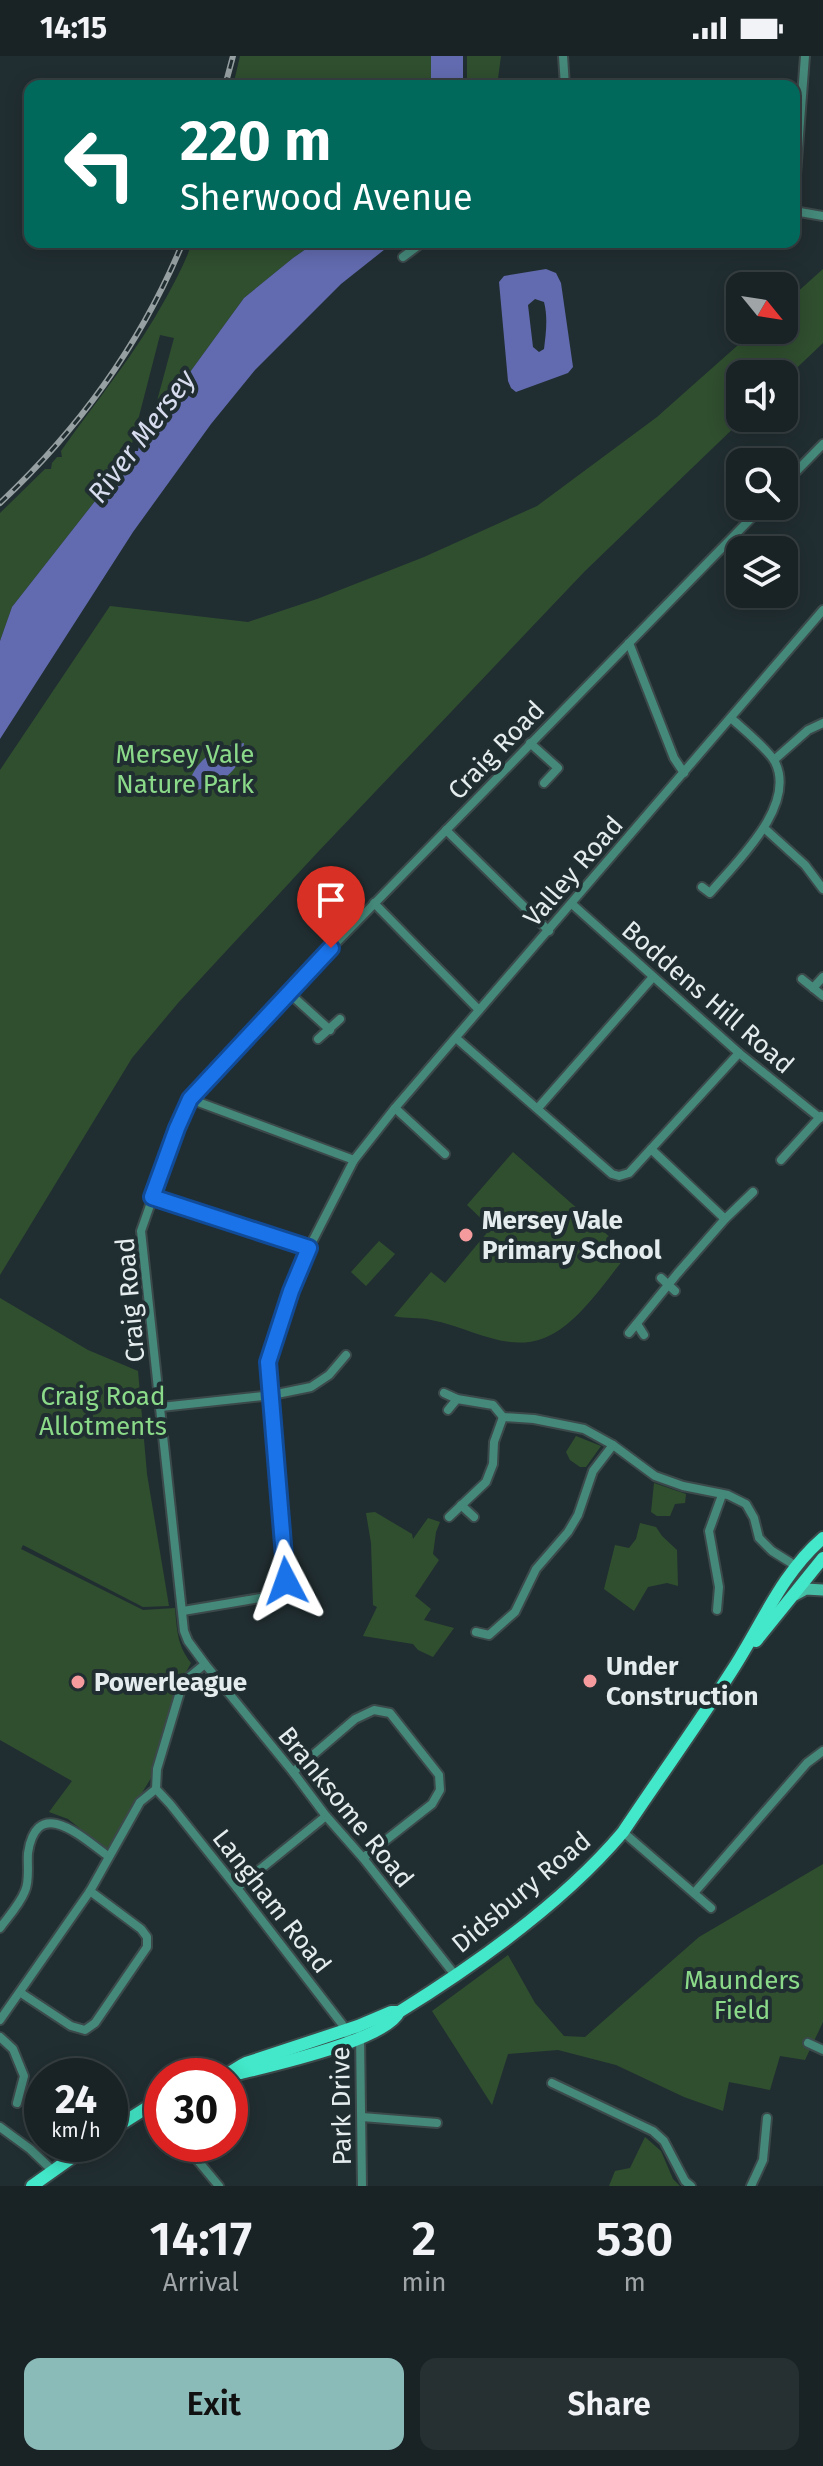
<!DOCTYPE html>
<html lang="en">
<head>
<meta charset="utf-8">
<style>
	body { margin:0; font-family:"Fira Sans",sans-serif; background:#262f32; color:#f1f3f6; height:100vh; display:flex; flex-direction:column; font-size:30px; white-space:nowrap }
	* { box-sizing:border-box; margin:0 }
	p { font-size:26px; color:#9fa4a7 }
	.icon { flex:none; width:44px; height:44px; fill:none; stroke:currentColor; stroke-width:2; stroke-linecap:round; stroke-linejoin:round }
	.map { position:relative; height:2130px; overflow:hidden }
	.sheet { display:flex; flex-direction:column; background:#192225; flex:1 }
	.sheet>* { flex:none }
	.top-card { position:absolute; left:24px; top:24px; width:776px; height:168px; border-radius:16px; box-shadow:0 4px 20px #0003,0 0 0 2px #373f42; background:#00695c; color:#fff; overflow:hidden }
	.needle { width:52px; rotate:120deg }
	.controls { position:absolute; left:726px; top:216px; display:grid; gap:16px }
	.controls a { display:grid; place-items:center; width:72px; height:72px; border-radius:16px; background:#192225; box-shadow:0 4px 20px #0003,0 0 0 2px #373f42; font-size:40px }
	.speed { position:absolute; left:24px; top:2002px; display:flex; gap:16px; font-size:40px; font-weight:700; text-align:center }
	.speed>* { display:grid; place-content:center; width:104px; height:104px; border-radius:50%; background:#192225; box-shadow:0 4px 20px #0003,0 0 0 2px #373f42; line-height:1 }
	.speed small { font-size:20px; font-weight:400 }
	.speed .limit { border:12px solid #d22; background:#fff; color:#111 }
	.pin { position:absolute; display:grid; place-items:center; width:68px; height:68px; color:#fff; margin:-82px -34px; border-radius:50% 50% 50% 0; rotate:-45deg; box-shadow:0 0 8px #0007 }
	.pin .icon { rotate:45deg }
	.me { position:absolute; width:88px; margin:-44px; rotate:356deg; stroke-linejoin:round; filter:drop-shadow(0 0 6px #0008) }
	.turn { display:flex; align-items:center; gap:28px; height:168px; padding:0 24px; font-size:36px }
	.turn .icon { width:104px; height:104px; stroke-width:2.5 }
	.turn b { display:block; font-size:56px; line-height:68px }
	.eta { display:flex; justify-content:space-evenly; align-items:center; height:136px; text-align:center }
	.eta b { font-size:48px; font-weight:600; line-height:56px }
	.primary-button { display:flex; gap:16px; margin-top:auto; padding:16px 24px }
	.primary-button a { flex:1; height:92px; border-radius:16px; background:#8bbbb9; color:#111; font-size:32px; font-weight:600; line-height:92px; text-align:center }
	.primary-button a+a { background:#262f32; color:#f1f3f6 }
	.status { display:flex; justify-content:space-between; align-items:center; height:56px; padding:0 40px; background:#192225; direction:ltr }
	.status svg { height:22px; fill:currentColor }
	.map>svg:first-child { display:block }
	.green { fill:#304f2f }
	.water { fill:#626baf; fill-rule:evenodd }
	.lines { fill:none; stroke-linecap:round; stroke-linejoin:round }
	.street-casing { stroke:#3c494b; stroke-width:12 }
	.secondary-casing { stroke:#3c494b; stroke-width:15 }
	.primary-casing { stroke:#3c494b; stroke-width:16 }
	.street { stroke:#44897a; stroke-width:8 }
	.secondary { stroke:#47bfa6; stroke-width:11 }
	.primary { stroke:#42e8c9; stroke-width:12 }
	.rail-casing { stroke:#96a0a2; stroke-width:6 }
	.rail { stroke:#212e31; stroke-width:3; stroke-dasharray:9; stroke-linecap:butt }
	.route-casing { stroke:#114b97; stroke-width:20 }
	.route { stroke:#1a73e8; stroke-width:14 }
	.poi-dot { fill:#f59b9e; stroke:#212e31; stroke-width:3 }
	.labels { text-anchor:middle; stroke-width:8; stroke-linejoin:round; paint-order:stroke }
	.street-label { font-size:26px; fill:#e4ecee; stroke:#212e31 }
	.park-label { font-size:26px; fill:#8bda89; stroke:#212e31 }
	.poi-label { font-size:26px; font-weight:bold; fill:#e4ecee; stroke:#212e31; text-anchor:start }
	.water-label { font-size:28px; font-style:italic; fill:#d8dcef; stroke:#212e31 }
</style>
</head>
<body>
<div class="status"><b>14:15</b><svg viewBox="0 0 49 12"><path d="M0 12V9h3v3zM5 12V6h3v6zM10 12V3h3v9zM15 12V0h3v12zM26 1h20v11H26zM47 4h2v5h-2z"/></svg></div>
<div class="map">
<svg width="823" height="2130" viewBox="0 0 823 2130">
	<rect width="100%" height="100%" fill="#212e31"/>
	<g class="green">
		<path d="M240 0H431V30H233Z"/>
		<path d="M467 0H501L497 30H467Z"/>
		<path d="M192 186H316L293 202 244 242 150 371 174 282 160 279 128 403 133 404 132 409 121 412 12 551 0 585V457L45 413H51L52 407 57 401H62L61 395C97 344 136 297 166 242 176 223 186 206 192 186Z"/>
		<path d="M823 213V287L784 324V318H740V362H744L585 515 316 798 178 947 132 1002 0 1219V714L110 550 248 566 317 543 424 501 537 450 657 361 755 274H784V248Z"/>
		<path d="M513 1096 620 1190 627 1199C609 1221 588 1252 566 1269 519 1307 479 1273 431 1264 419 1261 406 1263 394 1260L431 1216 445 1227 491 1172 467 1149Z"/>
		<path d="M379 1185 395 1198 366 1230 351 1216Z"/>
		<path d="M0 1242 88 1294 138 1315 147 1418 169 1550 143 1551 23 1489 21 1493 143 1554 175 1552C177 1574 177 1589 191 1607L184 1620 151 1722 107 1794 68 1763 49 1756 72 1725 0 1684Z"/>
		<path d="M576 1380 601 1390 586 1411H580L570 1404 566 1396Z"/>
		<path d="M654 1427 686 1438 685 1447 675 1448 670 1460H657L651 1456Z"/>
		<path d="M375 1456 412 1478 413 1483 428 1462 440 1466 436 1476 433 1498 439 1504 415 1540 431 1553 424 1564 454 1572 433 1601 418 1594 413 1588 363 1580 377 1551 373 1549 371 1487 366 1457Z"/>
		<path d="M640 1467 656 1471 662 1480 677 1494 678 1530 667 1527 648 1531 634 1555 604 1533 615 1489 629 1492 636 1483Z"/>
		<path d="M823 1808V1966L805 2004 780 2000 770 2034 729 2026 723 2055 684 2041 616 2009 558 1994 508 1998 492 2049 432 1955 508 1899 535 1947 564 1980 585 1981 699 1881Z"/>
		<path d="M645 2081 661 2095 673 2123 680 2130H609L615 2115 630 2112Z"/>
	</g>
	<g class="water">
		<rect x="431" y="0" width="32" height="30"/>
		<path d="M316 186H394L341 228 255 314 211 368 133 476 0 683V585L12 551 121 412 132 409 135 395H138L140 383 147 384 150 371 244 242 293 202Z"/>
		<path d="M546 213 556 217 561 227 573 311 568 317 516 336 511 332 508 325 499 226 504 220ZM535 243 544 246C548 261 546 277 544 293L539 296 533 291 528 249Z"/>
		<path d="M244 687C242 717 214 734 186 735 195 704 212 691 244 687Z"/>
	</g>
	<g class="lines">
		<g class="street-casing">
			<g id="street">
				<path d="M563 0 565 30"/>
				<path d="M794 145 805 0"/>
				<path d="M794 155 823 160"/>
				<path d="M403 201 423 186"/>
				<path d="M784 428 823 388"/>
				<path d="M629 587 674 702 684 717"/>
				<path d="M530 687 558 712 544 727"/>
				<path d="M774 704 808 674 823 667"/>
				<path d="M764 772 805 809 823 833"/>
				<path d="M446 774 549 875"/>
				<path d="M702 831 710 837C736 806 797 750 775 706 769 694 742 672 731 662"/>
				<path d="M374 847 479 954"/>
				<path d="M572 848 739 997 820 1062"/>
				<path d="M802 923 823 940"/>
				<path d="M813 932 823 921"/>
				<path d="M288 936 330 974"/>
				<path d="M456 982 612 1118 619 1120 629 1117 739 997"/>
				<path d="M318 983 340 963"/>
				<path d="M190 1043 354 1104"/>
				<path d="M395 1052 445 1098"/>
				<path d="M538 1052 653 921"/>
				<path d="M651 1093 725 1163"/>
				<path d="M781 1104 821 1060"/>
				<path d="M152 1141 309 1192"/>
				<path d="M661 1222 675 1235"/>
				<path d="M637 1268 644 1279"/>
				<path d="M629 1277 677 1218 725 1163 753 1136"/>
				<path d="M444 1337 457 1343 493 1349 503 1361 534 1363 584 1373 613 1389 655 1420 683 1430 728 1439 746 1448 754 1462 759 1482 772 1495 796 1510"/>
				<path d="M161 1351 272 1339 311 1331 329 1319 346 1299"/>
				<path d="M448 1354 457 1343"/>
				<path d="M461 1449 474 1461"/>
				<path d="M449 1461 486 1426 493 1408 494 1386 503 1361"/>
				<path d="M717 1554 719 1531 709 1475 722 1439"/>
				<path d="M183 1555 272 1540 281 1535 286 1525 268 1306 291 1235 309 1192 354 1104 395 1052 823 554"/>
				<path d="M476 1576 489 1579 515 1556 536 1513 568 1476 578 1459 593 1415 613 1389"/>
				<path d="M293 1716 355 1663 374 1654 390 1657 439 1719 440 1734 432 1748 363 1802"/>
				<path d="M156 1733 170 1748 237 1832 342 1968 347 1978"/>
				<path d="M623 1776 711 1852"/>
				<path d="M237 1832 326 1760"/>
				<path d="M694 1837 807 1707 823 1695"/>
				<path d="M0 1872C8 1861 20 1848 25 1835 30 1824 27 1809 28 1797 37 1738 83 1782 108 1800"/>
				<path d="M455 1919 363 1802 326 1760 293 1716 205 1608 188 1585 184 1575 141 1175 177 1072 190 1043 288 936 763 450"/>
				<path d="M21 1937 71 1970 85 1974 95 1967 147 1891V1881L141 1873 90 1835"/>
				<path d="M0 1964 90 1835 140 1746 156 1733 157 1713 183 1626 205 1608"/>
				<path d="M360 1979 362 2130"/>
				<path d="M0 1981 13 1993 24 2020 17 2047"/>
				<path d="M808 1987 823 1994"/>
				<path d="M552 2027 653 2075 664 2085 685 2125 691 2130"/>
				<path d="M151 2049 162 2062"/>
				<path d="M362 2061 437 2067"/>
				<path d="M0 2071 30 2093 53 2115"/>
				<path d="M184 2088 219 2130"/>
				<path d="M751 2130 763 2104 767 2062"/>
			</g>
		</g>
		<g class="secondary-casing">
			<path id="secondary" d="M795 1539 806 1533 823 1534"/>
		</g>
		<g class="primary-casing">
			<g id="primary">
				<path d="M756 1585 823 1502"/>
				<path d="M235 2016 241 2017C273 2009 386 1984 399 1956 475 1909 565 1845 623 1776 659 1722 698 1668 733 1613 762 1568 782 1517 823 1482"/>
				<path d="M223 2020C233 2016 237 2011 246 2007L358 1970 391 1956H399"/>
				<path d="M110 2075 151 2049 162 2044"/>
				<path d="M32 2130 91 2088"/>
			</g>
		</g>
		<use href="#street" class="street"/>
		<use href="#secondary" class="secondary"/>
		<use href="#primary" class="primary"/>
		<g class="rail-casing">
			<g id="rail">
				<path d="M225 30 233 0"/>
				<path d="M0 447C79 373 142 286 183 186"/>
			</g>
		</g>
		<use href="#rail" class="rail"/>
	</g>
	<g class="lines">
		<g class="route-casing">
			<path id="route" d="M286 1525 268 1306 291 1235 309 1192 152 1141 177 1072 190 1043 331 892"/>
		</g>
		<use href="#route" class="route"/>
	</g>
	<g class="poi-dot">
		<circle cx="466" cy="1179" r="8"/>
		<circle cx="590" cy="1625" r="8"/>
		<circle cx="78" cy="1626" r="8"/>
	</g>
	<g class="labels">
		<g class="street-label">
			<text transform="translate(496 694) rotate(-46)" y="9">Craig Road</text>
			<text transform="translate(573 815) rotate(-49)" y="9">Valley Road</text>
			<text transform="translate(708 941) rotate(41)" y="9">Boddens Hill Road</text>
			<text transform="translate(130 1244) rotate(-95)" y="9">Craig Road</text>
			<text transform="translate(346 1751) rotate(51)" y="9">Branksome Road</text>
			<text transform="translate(521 1836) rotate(-40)" y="9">Didsbury Road</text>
			<text transform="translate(272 1845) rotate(52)" y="9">Langham Road</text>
			<text transform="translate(341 2050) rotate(-91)" y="9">Park Drive</text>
		</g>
		<g class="park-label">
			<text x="185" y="707">Mersey Vale<tspan x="185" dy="30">Nature Park</tspan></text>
			<text x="103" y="1349">Craig Road<tspan x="103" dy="30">Allotments</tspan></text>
			<text x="742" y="1933">Maunders<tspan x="742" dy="30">Field</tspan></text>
		</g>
		<g class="poi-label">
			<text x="482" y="1173">Mersey Vale<tspan x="482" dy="30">Primary School</tspan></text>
			<text x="606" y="1619">Under<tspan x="606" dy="30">Construction</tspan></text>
			<text x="94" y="1635">Powerleague</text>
		</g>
		<g class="water-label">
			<text transform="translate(141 380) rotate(-53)" y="10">River Mersey</text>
		</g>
	</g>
</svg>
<div class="controls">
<a><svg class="needle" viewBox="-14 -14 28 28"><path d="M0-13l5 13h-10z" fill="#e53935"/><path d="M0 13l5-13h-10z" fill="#9fa4a7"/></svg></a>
<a><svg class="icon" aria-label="sound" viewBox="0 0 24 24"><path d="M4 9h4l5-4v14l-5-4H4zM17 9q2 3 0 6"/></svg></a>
<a><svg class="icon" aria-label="search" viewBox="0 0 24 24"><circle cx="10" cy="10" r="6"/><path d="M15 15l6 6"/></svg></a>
<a><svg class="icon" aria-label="layers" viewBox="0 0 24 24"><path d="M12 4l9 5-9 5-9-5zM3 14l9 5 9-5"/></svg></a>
</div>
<div class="speed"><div>24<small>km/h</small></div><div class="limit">30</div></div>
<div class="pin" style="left:331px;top:892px;background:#d93025"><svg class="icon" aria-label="arrive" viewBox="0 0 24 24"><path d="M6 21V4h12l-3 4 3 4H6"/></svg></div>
<svg class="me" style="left:286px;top:1525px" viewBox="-20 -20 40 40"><path d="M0-17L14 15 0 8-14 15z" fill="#1a73e8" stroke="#fff" stroke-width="4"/></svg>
<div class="top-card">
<div class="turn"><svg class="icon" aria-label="left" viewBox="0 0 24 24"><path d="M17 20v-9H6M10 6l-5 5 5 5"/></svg><div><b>220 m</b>Sherwood Avenue</div></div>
</div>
</div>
<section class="sheet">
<div class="eta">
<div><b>14:17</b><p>Arrival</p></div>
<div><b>2</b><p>min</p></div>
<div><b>530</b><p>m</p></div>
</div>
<div class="primary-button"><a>Exit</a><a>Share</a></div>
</section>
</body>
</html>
